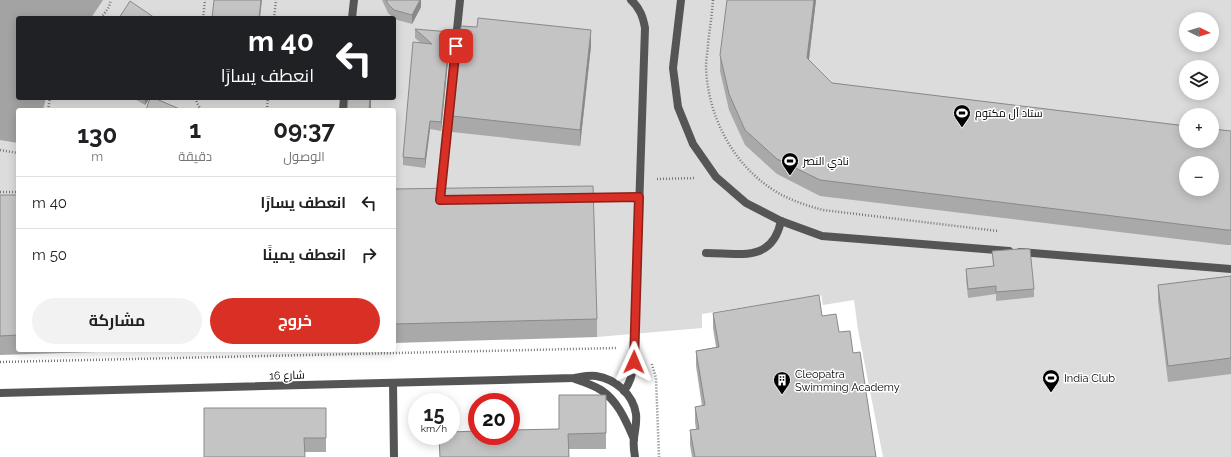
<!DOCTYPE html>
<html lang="ar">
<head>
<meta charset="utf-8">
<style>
	body { margin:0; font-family:Raleway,Cairo,sans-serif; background:#f2f2f2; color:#202124; direction:rtl; height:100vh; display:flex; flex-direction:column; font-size:15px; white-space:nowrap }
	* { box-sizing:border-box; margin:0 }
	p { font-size:13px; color:#757577 }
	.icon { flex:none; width:22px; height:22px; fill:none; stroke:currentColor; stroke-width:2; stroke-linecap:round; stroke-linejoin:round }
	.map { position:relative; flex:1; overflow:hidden; direction:ltr }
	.drawer { position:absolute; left:16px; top:108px; width:380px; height:244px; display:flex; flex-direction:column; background:#fff; border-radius:4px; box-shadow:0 2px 10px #0003; direction:rtl }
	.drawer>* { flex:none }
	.banner { position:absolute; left:16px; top:16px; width:380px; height:84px; border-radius:4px; box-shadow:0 2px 10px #0003; direction:rtl; background:#202124; color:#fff; overflow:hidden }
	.needle { width:26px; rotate:95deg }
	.controls { position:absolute; left:1179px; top:12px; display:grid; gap:8px }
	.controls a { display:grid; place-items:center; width:40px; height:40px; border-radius:50%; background:#fff; box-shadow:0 2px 10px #0003; font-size:20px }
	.speed { position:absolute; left:408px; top:393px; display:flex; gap:8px; font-size:20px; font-weight:700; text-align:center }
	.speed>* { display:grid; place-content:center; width:52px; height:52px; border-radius:50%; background:#fff; box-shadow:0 2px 10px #0003; line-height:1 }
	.speed small { font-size:10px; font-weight:400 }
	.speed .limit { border:6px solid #d22; background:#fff; color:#111 }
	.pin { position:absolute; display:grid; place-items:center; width:34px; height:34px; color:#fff; margin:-17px; border-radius:8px; box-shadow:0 2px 6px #0006 }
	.me { position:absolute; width:44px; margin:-22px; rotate:1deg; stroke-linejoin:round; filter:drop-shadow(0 0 3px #0008) }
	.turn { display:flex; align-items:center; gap:14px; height:84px; padding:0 16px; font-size:18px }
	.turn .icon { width:52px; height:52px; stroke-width:2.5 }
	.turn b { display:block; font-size:28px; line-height:34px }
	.eta { display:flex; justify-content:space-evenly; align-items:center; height:68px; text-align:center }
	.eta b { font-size:24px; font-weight:700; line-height:28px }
	.primary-button { display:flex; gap:8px; margin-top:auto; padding:8px 16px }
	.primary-button a { flex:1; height:46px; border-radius:24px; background:#d93025; color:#fff; font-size:16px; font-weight:700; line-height:46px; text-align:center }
	.primary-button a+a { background:#f2f2f2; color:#202124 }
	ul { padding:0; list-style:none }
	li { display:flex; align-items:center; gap:12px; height:52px; padding:0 16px; border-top:1px solid #e0e0e0 }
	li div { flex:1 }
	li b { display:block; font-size:15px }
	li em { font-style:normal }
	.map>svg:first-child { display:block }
	.green { fill:#dcdcdc; fill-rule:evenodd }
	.water { fill:#a3a3a3 }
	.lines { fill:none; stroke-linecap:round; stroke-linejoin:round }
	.path { stroke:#777; stroke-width:2.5; stroke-dasharray:1 2; stroke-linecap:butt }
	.lane { stroke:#555; stroke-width:8 }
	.street { stroke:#555; stroke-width:8 }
	.wall { fill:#a9a9a9 }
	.shaded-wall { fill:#898989 }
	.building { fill:#c4c4c4; stroke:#898989; fill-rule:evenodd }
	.route-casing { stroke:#8d1f18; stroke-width:10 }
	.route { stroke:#d93025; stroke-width:7 }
	.labels { text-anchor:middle; stroke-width:3; stroke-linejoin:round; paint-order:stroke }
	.poi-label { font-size:11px; fill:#000; stroke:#fff; text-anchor:start }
	.street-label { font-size:11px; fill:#000; stroke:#fff }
</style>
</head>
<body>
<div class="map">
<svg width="1231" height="457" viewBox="0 0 1231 457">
	<rect width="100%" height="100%" fill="#fff"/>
	<path class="green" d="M0 0H1231V457H883L858 330 854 300 823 305 821 295 702 314V328L597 337 394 208V110H18V214H0ZM18 18H394V98H18ZM1186 19H1212V45H1186ZM1186 67H1212V93H1186ZM1186 115H1212V141H1186ZM1186 163H1212V189H1186Z"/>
	<path class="water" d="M0 0H103L91 18H18V98H46L43 110H18V143L0 140Z"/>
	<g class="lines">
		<g class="path">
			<path d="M713 0C712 14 710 28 708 43 708 51 706 59 706 67 708 118 734 168 780 194 793 201 808 206 823 210L998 231"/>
			<path d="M101 18 109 7 111 0"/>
			<path d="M203 18 205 0"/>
			<path d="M274 18 276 0"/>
			<path d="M196 98 197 103 201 110"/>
			<path d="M48 110 50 98"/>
			<path d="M267 110 268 98"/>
			<path d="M0 150 18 153"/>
			<path d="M657 179 696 178"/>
			<path d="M0 192H18"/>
			<path d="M0 362 617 348"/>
			<path d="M652 364 656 378 659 457"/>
		</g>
		<g class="lane">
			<path d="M681 0 673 68 678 107 693 144 716 177 746 203 781 221 822 236 1009 251"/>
			<path d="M352 18 354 0"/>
			<path d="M343 110 344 98"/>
			<path d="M440 198 460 0"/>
			<path d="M584 198 639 197"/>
			<path d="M1020 252 1231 269"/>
			<path d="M706 253C740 253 772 263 781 221"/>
			<path d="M393 383 394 457"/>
			<path d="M624 391C631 382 633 373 634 362L645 28C643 17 640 8 631 0"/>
		</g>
		<g class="street">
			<path d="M575 379C584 382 593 385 601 390 618 401 626 421 634 439"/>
			<path d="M0 393 574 378C581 377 589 375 596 376 615 379 633 394 636 414 637 423 635 430 634 438 633 444 634 451 635 457"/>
		</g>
	</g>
	<g class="wall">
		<path d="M382 0H421V7L412 24 394 19V18H393L388 13Z"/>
		<path d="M816 0 809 60 832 83 1231 131V245H1227L820 196 777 174 745 145 729 110 720 71V55Z"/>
		<path d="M415 29 450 41 441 131 430 129 425 168 403 165V157L421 43 415 38Z"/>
		<path d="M591 46 580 146 452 132V116Z"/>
		<path d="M133 98H150L145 105Z"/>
		<path d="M394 189 597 319V337L394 343Z"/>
		<path d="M0 195H18V350H162L0 355Z"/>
		<path d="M992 251 1034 289V297L996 301V294L968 298 966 278V269L993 266Z"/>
		<path d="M1231 276V374L1168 382 1158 301V285Z"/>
		<path d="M713 313 822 316 839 332 853 353 876 457H692L690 445V430L696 429 695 422V407L702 406 696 366V351L716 347 713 328Z"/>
		<path d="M606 395V449H569V457H440L439 436 559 429Z"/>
		<path d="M326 408V452H305V457H204V440Z"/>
	</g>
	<g class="shaded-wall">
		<path d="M261 0H262L260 18H259Z"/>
		<path d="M420 0H421V7L412 24V15Z"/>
		<path d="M814 0H816L807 74V58Z"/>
		<path d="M591 30V46L580 146V130Z"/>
		<path d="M450 32V41L441 131V122Z"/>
		<path d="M145 98H150L145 105Z"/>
		<path d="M370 98H371V110H369Z"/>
		<path d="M430 121V129L425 168V159Z"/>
	</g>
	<g class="building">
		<path d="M214 0H261L259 18H212Z"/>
		<path d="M386 0H420L412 15 394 10 388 4Z"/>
		<path d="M727 0H814L807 58 832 83 1186 126V141H1212V129L1231 131V230H1227L820 180 777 159 745 130 729 94 720 55ZM1186 163H1212V189H1186Z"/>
		<path d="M130 1 155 18H119Z"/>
		<path d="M478 18 591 30 580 130 452 116 461 26 477 27Z"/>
		<path d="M415 29 450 32 441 122 430 121 425 159 403 157 413 42 432 44Z"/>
		<path d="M150 98H154L182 110H146Z"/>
		<path d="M348 98H370L369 110H347Z"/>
		<path d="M593 186 597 319 394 324V189Z"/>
		<path d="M0 195H18V335L0 336Z"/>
		<path d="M1019 249H1030L1034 289 996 292V286L968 289 966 269 994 266 992 251Z"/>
		<path d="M1231 276V358L1168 366 1158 285Z"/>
		<path d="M819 295 822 316 836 314 839 332 850 331 853 353 860 352 876 457H695L690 430 699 429 695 407 705 405 696 351 719 347 713 313Z"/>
		<path d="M559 395H606V433L568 434 569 457H440L439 436H451V432L477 431V436H511V430L559 429Z"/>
		<path d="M204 408H326V438H304L305 457H204Z"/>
	</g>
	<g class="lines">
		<g class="route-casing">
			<path id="route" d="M456 46 440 200 639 197 634 362"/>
		</g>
		<use href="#route" class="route"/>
	</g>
	<defs>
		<g id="stadium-pin" transform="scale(0.9)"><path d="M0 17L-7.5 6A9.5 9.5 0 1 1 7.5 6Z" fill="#000" stroke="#fff"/><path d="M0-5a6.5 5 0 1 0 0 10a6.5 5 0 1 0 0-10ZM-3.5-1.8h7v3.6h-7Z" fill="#fff"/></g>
		<g id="building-pin" transform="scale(0.9)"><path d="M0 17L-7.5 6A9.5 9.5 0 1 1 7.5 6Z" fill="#000" stroke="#fff"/><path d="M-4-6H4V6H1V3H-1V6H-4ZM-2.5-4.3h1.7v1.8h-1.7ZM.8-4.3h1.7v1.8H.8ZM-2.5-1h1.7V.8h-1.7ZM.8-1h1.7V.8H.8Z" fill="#fff"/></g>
	</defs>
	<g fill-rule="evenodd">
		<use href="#stadium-pin" x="962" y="113"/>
		<use href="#stadium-pin" x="790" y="161"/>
		<use href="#stadium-pin" x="1051" y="378"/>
		<use href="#building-pin" x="782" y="380"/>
	</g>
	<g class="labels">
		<g class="poi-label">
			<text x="975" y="117">ستاد اّل مكتوم</text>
			<text x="803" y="165">نادي النصر</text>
			<text x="795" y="378">Cleopatra<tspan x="795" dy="13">Swimming Academy</tspan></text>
			<text x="1064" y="382">India Club</text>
		</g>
		<g class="street-label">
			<text transform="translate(287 375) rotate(-2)" y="4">شارع 16</text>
		</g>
	</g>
</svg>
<div class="controls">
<a><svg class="needle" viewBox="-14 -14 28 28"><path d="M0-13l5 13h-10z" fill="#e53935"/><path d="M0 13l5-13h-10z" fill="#757577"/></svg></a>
<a><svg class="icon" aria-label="layers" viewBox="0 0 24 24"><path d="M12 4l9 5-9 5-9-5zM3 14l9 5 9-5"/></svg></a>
<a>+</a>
<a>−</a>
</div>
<div class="speed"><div>15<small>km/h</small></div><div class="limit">20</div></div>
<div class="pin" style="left:456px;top:46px;background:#d93025"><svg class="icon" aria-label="arrive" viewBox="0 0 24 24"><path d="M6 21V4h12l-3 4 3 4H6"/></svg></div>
<svg class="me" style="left:634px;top:362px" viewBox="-20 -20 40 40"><path d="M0-17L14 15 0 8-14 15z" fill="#d93025" stroke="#fff" stroke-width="4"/></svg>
<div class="banner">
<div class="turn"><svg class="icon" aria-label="left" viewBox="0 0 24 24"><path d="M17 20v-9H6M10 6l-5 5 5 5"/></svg><div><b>40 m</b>انعطف يسارًا</div></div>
</div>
<section class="drawer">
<div class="eta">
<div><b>09:37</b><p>الوصول</p></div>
<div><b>1</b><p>دقيقة</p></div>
<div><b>130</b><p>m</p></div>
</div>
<ul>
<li><svg class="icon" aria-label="left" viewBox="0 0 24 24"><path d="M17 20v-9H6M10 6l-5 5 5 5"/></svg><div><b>انعطف يسارًا</b></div><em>40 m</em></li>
<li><svg class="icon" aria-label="right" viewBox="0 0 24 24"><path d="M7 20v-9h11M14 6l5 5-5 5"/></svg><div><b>انعطف يمينًا</b></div><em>50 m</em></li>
</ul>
<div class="primary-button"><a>خروج</a><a>مشاركة</a></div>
</section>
</div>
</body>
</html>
